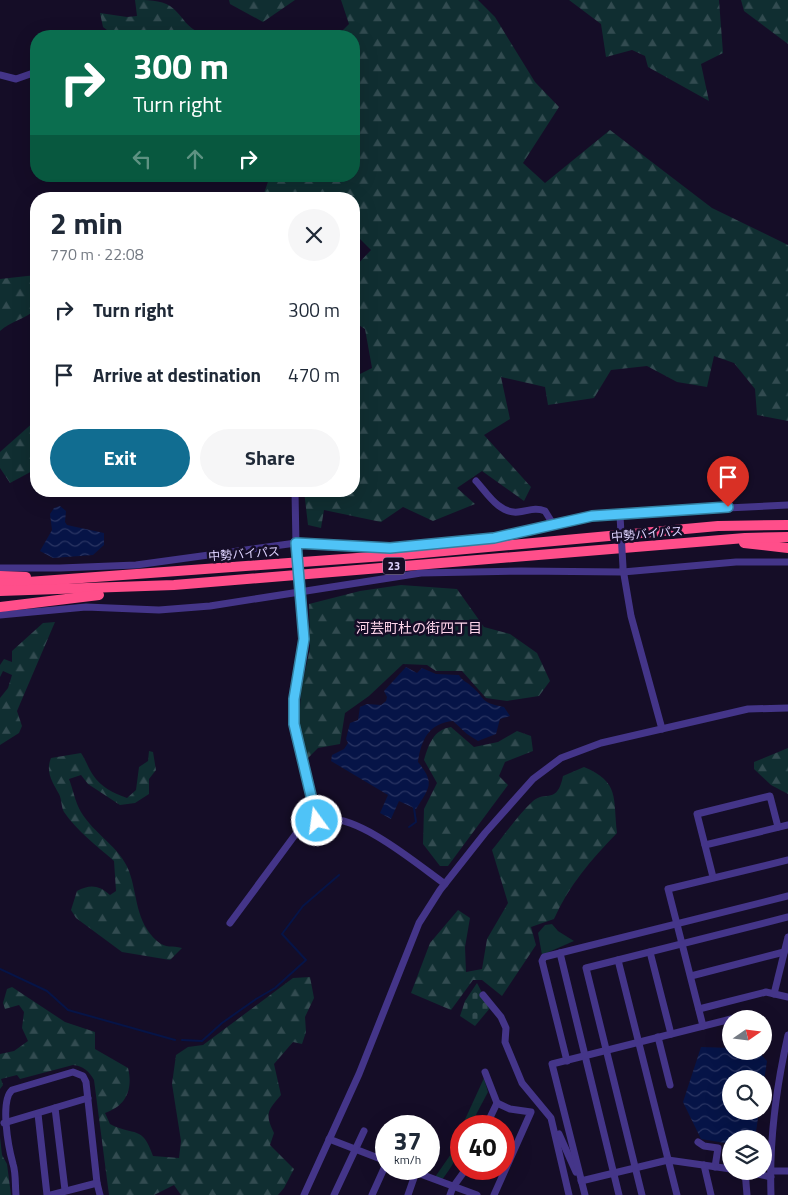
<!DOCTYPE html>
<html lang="en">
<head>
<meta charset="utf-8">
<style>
	body { margin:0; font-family:"Titillium Web","Noto Sans JP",sans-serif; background:#f6f6f7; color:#1f2937; height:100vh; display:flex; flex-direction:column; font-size:19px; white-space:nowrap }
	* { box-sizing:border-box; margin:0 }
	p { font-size:16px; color:#747a83 }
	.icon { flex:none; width:28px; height:28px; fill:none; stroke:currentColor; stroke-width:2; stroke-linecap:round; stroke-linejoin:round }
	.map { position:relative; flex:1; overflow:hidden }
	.details { position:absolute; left:30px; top:192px; width:330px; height:305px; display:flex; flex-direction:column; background:#fff; border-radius:20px; box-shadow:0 5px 20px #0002 }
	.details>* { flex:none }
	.banner { position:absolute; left:30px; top:30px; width:330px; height:152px; border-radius:20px; box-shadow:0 5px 20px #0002; background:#0b6e4f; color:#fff; overflow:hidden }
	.needle { width:32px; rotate:76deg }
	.tools { position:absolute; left:722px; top:1010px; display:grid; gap:10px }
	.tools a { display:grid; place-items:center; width:50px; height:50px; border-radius:50%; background:#fff; box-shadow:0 5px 20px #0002; font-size:25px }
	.speed { position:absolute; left:375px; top:1115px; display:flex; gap:10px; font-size:25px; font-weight:700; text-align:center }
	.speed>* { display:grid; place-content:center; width:65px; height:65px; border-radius:50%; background:#fff; box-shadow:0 5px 20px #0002; line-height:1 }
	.speed small { font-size:12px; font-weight:400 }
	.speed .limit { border:8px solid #d22; background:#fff; color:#111 }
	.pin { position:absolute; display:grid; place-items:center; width:42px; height:42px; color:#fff; margin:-51px -21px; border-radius:50% 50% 50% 0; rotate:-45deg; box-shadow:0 0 5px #0007 }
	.pin .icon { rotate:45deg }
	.me { position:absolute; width:55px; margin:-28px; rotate:346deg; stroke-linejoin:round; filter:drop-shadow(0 0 4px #0008) }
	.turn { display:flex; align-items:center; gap:18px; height:105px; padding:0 20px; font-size:22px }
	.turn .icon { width:65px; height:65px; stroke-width:2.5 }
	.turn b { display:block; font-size:35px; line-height:42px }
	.lanes { display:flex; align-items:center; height:48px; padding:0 20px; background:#0003; justify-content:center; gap:25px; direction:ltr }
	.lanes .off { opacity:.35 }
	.round { display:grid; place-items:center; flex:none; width:52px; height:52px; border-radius:26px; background:#f6f6f7 }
	.head { display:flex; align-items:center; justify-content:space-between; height:85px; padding:0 20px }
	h1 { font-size:30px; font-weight:700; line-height:38px }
	.action { display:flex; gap:10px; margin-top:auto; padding:10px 20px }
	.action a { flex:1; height:58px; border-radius:30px; background:#116d91; color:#fff; font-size:20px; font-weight:700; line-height:58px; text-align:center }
	.action a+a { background:#f6f6f7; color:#1f2937 }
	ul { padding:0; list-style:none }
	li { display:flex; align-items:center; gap:15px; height:65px; padding:0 20px }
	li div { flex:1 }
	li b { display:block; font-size:19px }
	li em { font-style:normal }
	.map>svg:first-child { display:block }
	.forest { fill:url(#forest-firs) }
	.cemetery { fill:url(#cemetery-stones) }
	.park { fill:#102e31 }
	.water { fill:url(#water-waves) }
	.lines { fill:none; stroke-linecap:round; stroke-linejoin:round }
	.stream { stroke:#061447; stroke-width:2 }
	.minor { stroke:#443589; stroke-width:7 }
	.highway { stroke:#ff4e8a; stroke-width:10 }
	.minor-bridge { stroke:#443589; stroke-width:7 }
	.route-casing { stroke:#337fa1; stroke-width:12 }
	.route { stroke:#4fc3f7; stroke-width:9 }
	.labels { text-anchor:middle; stroke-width:5; stroke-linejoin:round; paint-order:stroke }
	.shield { fill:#150d27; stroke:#a298be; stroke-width:1 }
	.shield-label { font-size:11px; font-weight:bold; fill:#ded3ff }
	.street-label { font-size:12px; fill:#ded3ff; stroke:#150d27 }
	.neighbourhood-label { font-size:14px; fill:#ffd5ea; stroke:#150d27 }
</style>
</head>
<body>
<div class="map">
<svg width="788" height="1195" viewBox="0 0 788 1195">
	<defs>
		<pattern id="forest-firs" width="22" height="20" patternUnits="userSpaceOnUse" patternTransform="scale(1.25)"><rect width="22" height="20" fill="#102e31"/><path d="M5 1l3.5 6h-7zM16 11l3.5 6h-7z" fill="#324b50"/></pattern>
		<pattern id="cemetery-stones" width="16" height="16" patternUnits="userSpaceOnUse" patternTransform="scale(1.25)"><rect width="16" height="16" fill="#102e31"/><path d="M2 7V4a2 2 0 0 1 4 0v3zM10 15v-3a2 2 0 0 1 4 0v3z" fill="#324b50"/></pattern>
		<pattern id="water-waves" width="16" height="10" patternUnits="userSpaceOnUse" patternTransform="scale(1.25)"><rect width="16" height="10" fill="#061447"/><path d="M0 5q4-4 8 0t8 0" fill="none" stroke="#2a3563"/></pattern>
	</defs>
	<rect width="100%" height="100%" fill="#150d27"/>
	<g class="forest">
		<path d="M135 0C146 0 161 0 170 6 187 19 182 26 207 36H115L103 27 100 13 127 17 137 16Z"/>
		<path d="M229 0H295L263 22 230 4Z"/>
		<path d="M341 0H478L495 17 535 82 559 107 523 163 545 183 610 130 712 208 788 245V421L757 415 755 389 734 363 714 356 707 387 677 382 647 366 611 370 594 398 548 405 545 387 501 377 510 419 484 435 531 487 524 501 482 471 457 488 475 504 433 521 403 507 381 522 324 510 321 528 308 525 304 491H354V377L372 368 365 329 354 322V268L371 250 354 233V199H319L316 196 314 199H262L270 176H354V36H337L349 24Z"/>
		<path d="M569 0H719L723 53 701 64 709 101 648 67 645 56 632 50 606 57 601 24Z"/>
		<path d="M741 0H788V44L744 11Z"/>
		<path d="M36 275V309C26 319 11 321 0 331V279Z"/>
		<path d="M36 420V469L10 483 0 468V452Z"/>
		<path d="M401 585 457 589 484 627 510 634 537 653 550 681 539 696 507 701 486 698 462 671H436L427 665 403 664 369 696 345 713 340 744 318 748 306 760 299 726 301 690 310 648 309 604 360 591Z"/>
		<path d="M55 622 17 711 22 726 19 733 0 745V698L8 688 12 675 3 671 0 677V665L4 659 12 662V651L43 623Z"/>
		<path d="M451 727 474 747 498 742 517 731 531 736 533 751 505 762 499 776 508 785 448 866H440L423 844 424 809 437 783 424 760C429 744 433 730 451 727Z"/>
		<path d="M788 748V794L771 785 754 769V762Z"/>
		<path d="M149 751 153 752 156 770 149 779V794L135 803 120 805 88 784 81 775 69 779C73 789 75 802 81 812 94 834 120 847 129 871 138 896 135 921 157 941 166 949 172 945 182 948L170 960 122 952 76 918 71 910 77 891C90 884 99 885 110 895L116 891 114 861C97 846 77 831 64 812 61 807 62 800 59 794 53 783 45 772 51 758L81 753C86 760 88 768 93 775 101 787 113 793 127 798L136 790 139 767 148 761Z"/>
		<path d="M584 767C620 782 613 798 617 833 591 860 569 885 554 919L531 927 536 945 502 996 482 980H473L451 1010 411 993 430 943 458 910 470 918 465 947 466 972 482 969 487 939 508 903 492 850C505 834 518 815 533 801 546 790 557 805 563 776Z"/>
		<path d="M310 977 314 998 305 1017 306 1032 302 1044 293 1042 274 1064 281 1095C267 1111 265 1114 274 1133L270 1145 294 1169 284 1188 278 1195H181L174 1185 154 1195H109L94 1080C89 1071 83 1066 73 1065L20 1079 17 1075 1 1079 3 1085 0 1089V1054L14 1051 28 1041 22 1028 24 1012 19 1005 5 1009 3 1003 7 989 12 987 65 1022 95 1032V1049L128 1068C133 1088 127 1106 105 1113L110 1124C135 1137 142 1124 153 1156L179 1158 181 1141 172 1084 176 1055 188 1047 203 1045 293 978Z"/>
		<path d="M0 1137 2 1155 7 1164 11 1195H0Z"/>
	</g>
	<path class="cemetery" d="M477 983 490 1008 475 1026 460 1016 465 1001Z"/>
	<g class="park">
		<path d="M552 924 558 931 574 941 542 955 538 933 545 925Z"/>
		<path d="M484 1078 488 1092 470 1126H462Z"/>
		<path d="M461 1128C461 1152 456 1161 442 1180L435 1177 451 1154Z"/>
	</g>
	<g class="water">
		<path d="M60 506 66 511 65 522 67 525 104 533V545L93 555 53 558 40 551 52 530 50 514 54 508Z"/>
		<path d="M406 667 417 673 422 668 436 674 459 675C462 681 466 681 471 686 487 699 478 702 504 707L510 716 500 719 496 734 478 741 467 734 453 721C429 723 421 740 418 762 435 783 430 787 416 809L399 801 391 819 380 813 388 795 331 761 332 755 344 749 348 743 346 739 350 723 358 720 360 707 367 704 381 705 386 701 387 697 384 691Z"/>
		<path d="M701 1047 731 1048V1051H758L767 1061 764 1081V1079H731V1111H759L755 1139H731V1144L701 1139 683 1102Z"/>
	</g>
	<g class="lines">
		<g class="stream">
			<path d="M409 827 416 822 414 808"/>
			<path d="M0 969 47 991 68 1010 175 1040"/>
			<path d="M182 1040 202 1041 222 1023 256 999 275 988 306 960 282 934 303 906 339 875"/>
		</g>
		<g class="minor">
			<path d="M0 75 16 79 36 72"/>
			<path d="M476 481C487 493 499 514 518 512 528 511 535 507 545 511L553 524"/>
			<path d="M295 491 296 546"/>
			<path d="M0 568H60L136 565 296 543 390 548 494 538 582 518 620 513 788 505"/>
			<path d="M623 569 631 616 662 729"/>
			<path d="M299 591 304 639 303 655 294 699V724L317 821"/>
			<path d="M0 615 86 607 159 610 210 606 421 573 521 571 623 572 736 562H788"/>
			<path d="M705 845 788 825"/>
			<path d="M713 877 697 814 770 796 778 827"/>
			<path d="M230 923 295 835C304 828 314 820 326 819 360 816 417 864 445 884"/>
			<path d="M650 952 671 1034"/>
			<path d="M560 953 619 1195"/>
			<path d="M618 960 677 1195"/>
			<path d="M691 976 784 952"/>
			<path d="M774 994 788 937"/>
			<path d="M483 995 501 1017 506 1028 505 1042 522 1083 551 1118 569 1195"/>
			<path d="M699 1009 766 992 788 997"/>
			<path d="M733 1019 745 1016"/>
			<path d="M703 1026 668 889 788 860"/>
			<path d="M658 1037 670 1085"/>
			<path d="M567 1061 542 961 544 957 788 896"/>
			<path d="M485 1072 497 1103 510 1109 531 1112 494 1195"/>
			<path d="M55 1108 65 1190"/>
			<path d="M38 1114 47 1195"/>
			<path d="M4 1123 88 1098"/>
			<path d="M486 1126 497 1103"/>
			<path d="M559 1134 576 1172"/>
			<path d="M329 1139 386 1161"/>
			<path d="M698 1142 704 1146 718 1148 715 1167"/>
			<path d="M704 1165 711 1195"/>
			<path d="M407 1169 477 1195"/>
			<path d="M744 1171 771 1177"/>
			<path d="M745 1171 747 1195"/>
			<path d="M771 1171H788"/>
			<path d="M581 1181 668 1160 731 1169"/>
			<path d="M16 1195C15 1185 16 1173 13 1164 8 1146 0 1101 12 1090L73 1072 83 1076 86 1082 97 1183"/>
			<path d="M51 1195 97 1183 100 1195"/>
			<path d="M304 1195 359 1074 419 923 440 890 485 833 533 779 561 758 601 743 748 709 788 708"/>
			<path d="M334 1195 364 1131"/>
			<path d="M372 1195 386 1164"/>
			<path d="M408 1195 416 1172"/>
			<path d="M450 1195 453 1187 466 1169"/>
			<path d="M585 1195 552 1064 731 1019"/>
			<path d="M642 1195 586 968 788 917"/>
			<path d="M771 1195C769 1141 776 1088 788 1035"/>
		</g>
		<g class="highway">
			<path d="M744 543 788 548"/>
			<path d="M0 576 26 577"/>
			<path d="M0 584 412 554 718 526 788 525"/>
			<path d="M0 591 174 585 745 538 788 537"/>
			<path d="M0 607 99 595"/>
		</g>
		<g class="minor-bridge">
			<path d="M620 516 623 567"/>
			<path d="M296 546 298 587"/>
		</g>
	</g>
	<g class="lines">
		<g class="route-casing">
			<path id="route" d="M317 821 294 724V699L304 639 296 543 390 548 494 538 592 516 728 507"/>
		</g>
		<use href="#route" class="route"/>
	</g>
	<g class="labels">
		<rect class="shield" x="383" y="557.5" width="22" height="17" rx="4"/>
		<g class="shield-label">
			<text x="394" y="570">23</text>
		</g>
		<g class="street-label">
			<text transform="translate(647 534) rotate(-5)" y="4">中勢バイパス</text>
			<text transform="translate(244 554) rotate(-4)" y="4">中勢バイパス</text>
		</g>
		<g class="neighbourhood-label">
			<text x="419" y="633">河芸町杜の街四丁目</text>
		</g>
	</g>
</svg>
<div class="tools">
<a><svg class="needle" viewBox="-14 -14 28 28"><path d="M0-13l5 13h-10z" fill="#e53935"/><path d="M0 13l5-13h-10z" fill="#747a83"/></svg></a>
<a><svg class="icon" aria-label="search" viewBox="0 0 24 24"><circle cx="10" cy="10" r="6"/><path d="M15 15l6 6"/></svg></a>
<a><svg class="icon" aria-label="layers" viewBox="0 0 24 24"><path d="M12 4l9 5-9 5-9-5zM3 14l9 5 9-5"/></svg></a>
</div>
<div class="speed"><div>37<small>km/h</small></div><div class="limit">40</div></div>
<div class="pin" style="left:728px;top:507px;background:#d93025"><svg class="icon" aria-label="arrive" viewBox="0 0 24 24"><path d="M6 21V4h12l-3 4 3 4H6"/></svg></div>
<svg class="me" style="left:317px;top:821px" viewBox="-20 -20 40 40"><circle r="17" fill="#4fc3f7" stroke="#fff" stroke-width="3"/><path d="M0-11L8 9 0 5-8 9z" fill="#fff"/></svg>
<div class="banner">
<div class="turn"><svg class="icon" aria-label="right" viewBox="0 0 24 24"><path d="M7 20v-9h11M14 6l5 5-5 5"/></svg><div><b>300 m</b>Turn right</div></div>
<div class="lanes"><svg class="icon off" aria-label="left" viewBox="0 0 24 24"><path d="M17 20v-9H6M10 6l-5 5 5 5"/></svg><svg class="icon off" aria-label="ahead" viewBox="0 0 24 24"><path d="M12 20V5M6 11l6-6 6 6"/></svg><svg class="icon" aria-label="right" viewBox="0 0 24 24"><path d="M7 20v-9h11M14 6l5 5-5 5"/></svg></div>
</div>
<section class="details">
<div class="head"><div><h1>2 min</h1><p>770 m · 22:08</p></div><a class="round"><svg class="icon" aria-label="close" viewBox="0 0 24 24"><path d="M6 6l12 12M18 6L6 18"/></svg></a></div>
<ul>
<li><svg class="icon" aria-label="right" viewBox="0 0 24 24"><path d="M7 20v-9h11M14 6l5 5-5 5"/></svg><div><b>Turn right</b></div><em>300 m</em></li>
<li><svg class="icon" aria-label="arrive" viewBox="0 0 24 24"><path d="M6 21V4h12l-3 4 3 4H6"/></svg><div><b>Arrive at destination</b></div><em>470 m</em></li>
</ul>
<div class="action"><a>Exit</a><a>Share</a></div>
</section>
</div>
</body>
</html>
